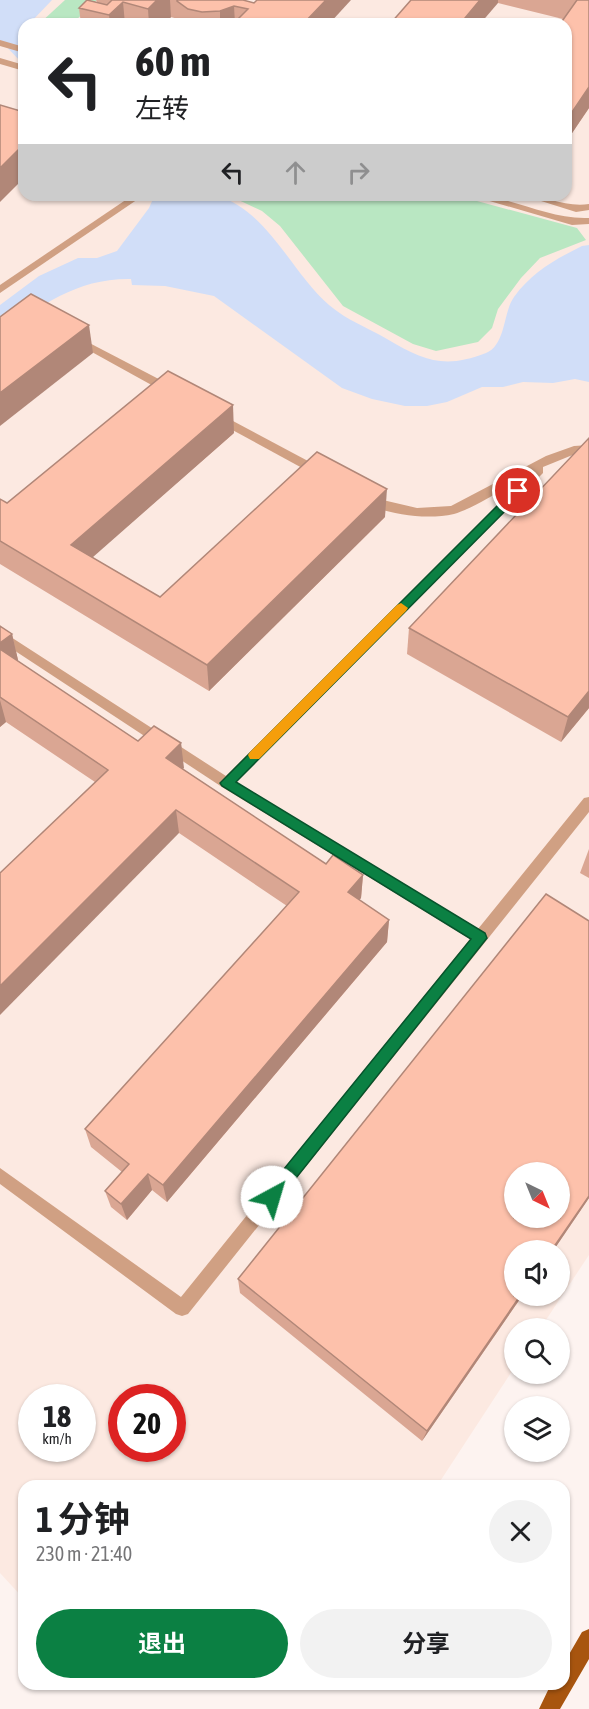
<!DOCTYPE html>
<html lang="zh">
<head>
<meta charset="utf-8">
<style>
	body { margin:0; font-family:"Asap Condensed","Noto Sans SC",sans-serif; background:#f2f2f2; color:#202124; height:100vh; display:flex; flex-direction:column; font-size:22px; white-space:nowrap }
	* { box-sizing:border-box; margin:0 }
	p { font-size:20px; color:#757577 }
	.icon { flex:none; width:33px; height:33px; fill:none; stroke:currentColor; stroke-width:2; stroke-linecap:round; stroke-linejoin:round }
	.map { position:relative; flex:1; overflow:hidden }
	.side { position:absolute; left:18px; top:1480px; width:552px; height:210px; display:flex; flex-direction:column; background:#fff; border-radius:18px; box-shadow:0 2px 4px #0004 }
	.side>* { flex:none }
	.top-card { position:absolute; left:18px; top:18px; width:554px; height:183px; border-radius:18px; box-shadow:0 2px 4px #0004; background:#fff; color:#202124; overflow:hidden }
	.needle { width:39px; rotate:137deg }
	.buttons { position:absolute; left:504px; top:1162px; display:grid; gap:12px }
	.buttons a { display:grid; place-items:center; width:66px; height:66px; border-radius:50%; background:#fff; box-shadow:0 2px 4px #0004; font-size:30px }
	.speed { position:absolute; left:18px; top:1384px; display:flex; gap:12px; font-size:30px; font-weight:700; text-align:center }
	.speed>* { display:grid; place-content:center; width:78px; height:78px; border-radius:50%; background:#fff; box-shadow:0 2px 4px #0004; line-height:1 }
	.speed small { font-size:15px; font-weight:400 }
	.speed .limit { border:9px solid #d22; background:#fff; color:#111 }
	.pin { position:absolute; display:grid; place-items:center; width:51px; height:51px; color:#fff; margin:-26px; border:3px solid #fff; border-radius:50%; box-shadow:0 2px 6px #0007 }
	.me { position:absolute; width:66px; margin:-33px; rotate:39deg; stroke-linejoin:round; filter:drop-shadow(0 0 4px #0008) }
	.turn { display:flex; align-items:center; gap:21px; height:126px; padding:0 18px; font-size:27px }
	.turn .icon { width:78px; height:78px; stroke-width:2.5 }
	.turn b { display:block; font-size:42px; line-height:51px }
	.lanes { display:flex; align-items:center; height:57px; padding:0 18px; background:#0003; justify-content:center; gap:30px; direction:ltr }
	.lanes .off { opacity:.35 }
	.round { display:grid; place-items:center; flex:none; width:63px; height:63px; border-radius:32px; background:#f2f2f2 }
	.headline { display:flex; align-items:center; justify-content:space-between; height:102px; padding:0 18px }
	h1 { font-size:36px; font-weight:700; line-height:45px }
	.primary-button { display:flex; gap:12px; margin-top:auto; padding:12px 18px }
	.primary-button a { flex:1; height:69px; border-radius:36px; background:#0b8043; color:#fff; font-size:24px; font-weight:700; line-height:69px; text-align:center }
	.primary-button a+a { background:#f2f2f2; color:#202124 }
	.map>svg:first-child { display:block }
	.built { fill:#fce9e1; fill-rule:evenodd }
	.green { fill:#b9e7c2 }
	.water { fill:#d1def8 }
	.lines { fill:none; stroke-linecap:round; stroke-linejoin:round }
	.lane { fill:#d0a083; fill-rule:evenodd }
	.primary { fill:#a8550f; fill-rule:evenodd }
	.wall { fill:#daa693 }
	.shaded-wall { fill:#b18778 }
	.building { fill:#fdc1ab; stroke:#b18778; stroke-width:1.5; fill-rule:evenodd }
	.route { fill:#0b8043; stroke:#07532c; stroke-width:1.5 }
	.slow { fill:#f59e0b }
</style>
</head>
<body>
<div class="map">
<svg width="589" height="1709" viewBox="0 0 589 1709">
	<rect width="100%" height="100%" fill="#fdf3f0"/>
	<path class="built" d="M0 0H589V1255L540 1329H514V1368L437 1486H24V1599L0 1573ZM24 24H566V195H24ZM514 1173H560V1218H514ZM514 1251H560V1296H514ZM32 1398H82V1449H32ZM122 1398H172V1449H122Z"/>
	<g class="green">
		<path d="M65 0H97L72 24H39Z"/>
		<path d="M228 195H455L577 228 586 240 540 258 521 278 498 309 492 328 478 342 436 351 413 344 343 306 280 226 262 211Z"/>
	</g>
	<g class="water">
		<path d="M0 0H52L29 24H24V65L0 40Z"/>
		<path d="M146 195C164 195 200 191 215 195 268 210 290 271 329 305 348 321 367 327 387 339 424 361 445 369 486 353 506 345 503 312 514 297 532 272 556 259 582 246L589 245V382L575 379 553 383 523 382 503 387H482L447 402 427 406H405L372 399 342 388 214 296 165 286 132 285 131 279C77 278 43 305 0 334V305L39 276 78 258H97L117 251 149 208 153 199Z"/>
	</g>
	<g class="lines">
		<g class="lane">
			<path d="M0 40 24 47V53L0 46Z"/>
			<path d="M0 58 24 65V71L0 64Z"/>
			<path d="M133 195H144L0 293V285Z"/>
			<path d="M469 195C510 195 548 220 589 218V224L572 225Z"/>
			<path d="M522 195C545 195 566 208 589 204V210L576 212Z"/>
			<path d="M76 336 174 387 175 390 174 393H166L72 341V337Z"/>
			<path d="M218 413 323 469 325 472 323 475H315L214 420 213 417Z"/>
			<path d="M589 445V453L575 454 543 467V473L236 782 478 929 584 798 589 797V812L188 1314 182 1316 176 1314 0 1184V1168L181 1297 470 939 222 787 0 641V630L226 776 526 477C508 486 472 509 454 514 427 520 391 515 366 504V498L370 497 417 508 451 506 546 456 574 446Z"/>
		</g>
		<path class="primary" d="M589 1629V1659L560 1709H539L551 1684H564V1663L582 1632Z"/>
	</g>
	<g class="wall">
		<path d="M96 0H243L329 24H178V19L171 17 165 24H81L79 8 97 2Z"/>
		<path d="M411 0H589V108L566 142 563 19 498 3Z"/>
		<path d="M234 433 92 557 160 597 385 517 209 691 0 564V499L7 503Z"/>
		<path d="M589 438V708L561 742 407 654 409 628Z"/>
		<path d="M0 626 12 634 18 660 17 661 138 741 181 743 183 769 326 864 363 875 361 898 359 900 389 920 387 942 167 1202 152 1190 127 1220 111 1207 105 1191 122 1172 91 1147 85 1129 287 906 179 833 95 782 6 722 0 727Z"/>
		<path d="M589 849V878L580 873Z"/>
		<path d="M589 921V1198L553 1251H514V1296H522L422 1441 240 1293 238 1279Z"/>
	</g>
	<g class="shaded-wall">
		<path d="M157 0H170L171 17 165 24H149L148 9Z"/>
		<path d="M326 0H351L329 24H303Z"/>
		<path d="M480 0H498V3L480 24H460Z"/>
		<path d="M123 2 125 24H110L109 15Z"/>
		<path d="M234 6 235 24H220V11Z"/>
		<path d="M589 87V108L566 142V121Z"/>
		<path d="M24 144V178L0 202V168Z"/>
		<path d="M89 325 93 353 0 426V393Z"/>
		<path d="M233 405 234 433 76 572 71 545Z"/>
		<path d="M387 489 385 517 209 691 207 665Z"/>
		<path d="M12 634 18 660 3 673 0 661V643Z"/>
		<path d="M589 691V708L561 742 568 717Z"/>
		<path d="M0 700 6 722 0 727Z"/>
		<path d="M181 743 184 768 169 782 166 758Z"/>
		<path d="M176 810 179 833 0 1015V986Z"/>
		<path d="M363 875 361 898 346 915 348 892Z"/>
		<path d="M389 920 387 942 167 1202 163 1185Z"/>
		<path d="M148 1174 152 1190 127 1220 121 1204Z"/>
		<path d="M589 1196V1198L553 1251H551Z"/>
		<path d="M520 1296H522L422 1441 427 1431Z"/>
	</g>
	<g class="building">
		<path d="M87 0 107 5 112 0H157L148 9 123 2 109 15 79 8Z"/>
		<path d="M177 0H243L254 3 257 0H326L303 24H233L248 9 234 6 220 11 202 12 188 9 177 1Z"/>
		<path d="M411 0H480L460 24H390Z"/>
		<path d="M577 0H589V87L566 121V24H560Z"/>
		<path d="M0 105 24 112V144L0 168Z"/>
		<path d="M31 294 89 325 0 393V317Z"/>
		<path d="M168 371 233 405 71 545 160 597 317 452 387 489 207 665 0 541V499L7 503Z"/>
		<path d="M589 438V691L568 717 409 628Z"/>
		<path d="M0 626 12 634 0 643Z"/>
		<path d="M0 649 138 741 154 726 181 743 166 758 326 864 333 855 363 875 348 892 389 920 163 1185 148 1174 121 1204 105 1191 129 1164 85 1129 299 892 176 810 0 986V873L108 770 0 697Z"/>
		<path d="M546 894 589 921V1196L551 1251H514V1296H520L427 1431 238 1279ZM514 1173H560V1218H514Z"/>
	</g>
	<path class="route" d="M518 487 524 491 522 494 236 782 485 933 487 938 277 1202 272 1205 266 1202 264 1197 266 1191 471 939 222 786 220 783 514 489Z"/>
	<path class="slow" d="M401 603 408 608 406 611 259 759H250L248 755 250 752 397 605Z"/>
</svg>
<div class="buttons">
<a><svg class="needle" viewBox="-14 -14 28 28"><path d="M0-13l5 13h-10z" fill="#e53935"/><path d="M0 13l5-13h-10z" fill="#757577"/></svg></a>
<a><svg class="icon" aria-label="sound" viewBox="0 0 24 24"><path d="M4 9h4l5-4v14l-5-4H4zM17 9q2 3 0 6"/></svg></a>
<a><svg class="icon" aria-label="search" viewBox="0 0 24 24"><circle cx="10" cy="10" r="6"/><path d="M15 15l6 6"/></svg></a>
<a><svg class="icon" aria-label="layers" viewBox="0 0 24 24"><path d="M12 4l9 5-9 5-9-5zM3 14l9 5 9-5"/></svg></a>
</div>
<div class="speed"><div>18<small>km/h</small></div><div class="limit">20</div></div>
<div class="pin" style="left:518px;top:491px;background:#d93025"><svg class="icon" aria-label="arrive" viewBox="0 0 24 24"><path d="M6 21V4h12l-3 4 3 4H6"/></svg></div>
<svg class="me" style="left:272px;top:1197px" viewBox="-20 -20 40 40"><circle r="19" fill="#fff"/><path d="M0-13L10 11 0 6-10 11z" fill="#0b8043"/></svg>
<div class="top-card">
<div class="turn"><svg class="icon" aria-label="left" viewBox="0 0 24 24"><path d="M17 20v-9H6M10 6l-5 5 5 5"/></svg><div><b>60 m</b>左转</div></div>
<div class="lanes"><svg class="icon" aria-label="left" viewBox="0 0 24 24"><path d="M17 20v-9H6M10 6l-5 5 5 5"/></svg><svg class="icon off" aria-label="ahead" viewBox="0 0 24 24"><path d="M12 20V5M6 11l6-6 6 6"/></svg><svg class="icon off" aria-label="right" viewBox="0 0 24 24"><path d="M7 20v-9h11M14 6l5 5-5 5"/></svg></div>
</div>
<section class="side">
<div class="headline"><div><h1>1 分钟</h1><p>230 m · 21:40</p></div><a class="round"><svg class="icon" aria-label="close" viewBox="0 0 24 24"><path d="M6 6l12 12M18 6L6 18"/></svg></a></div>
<div class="primary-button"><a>退出</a><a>分享</a></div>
</section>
</div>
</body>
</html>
